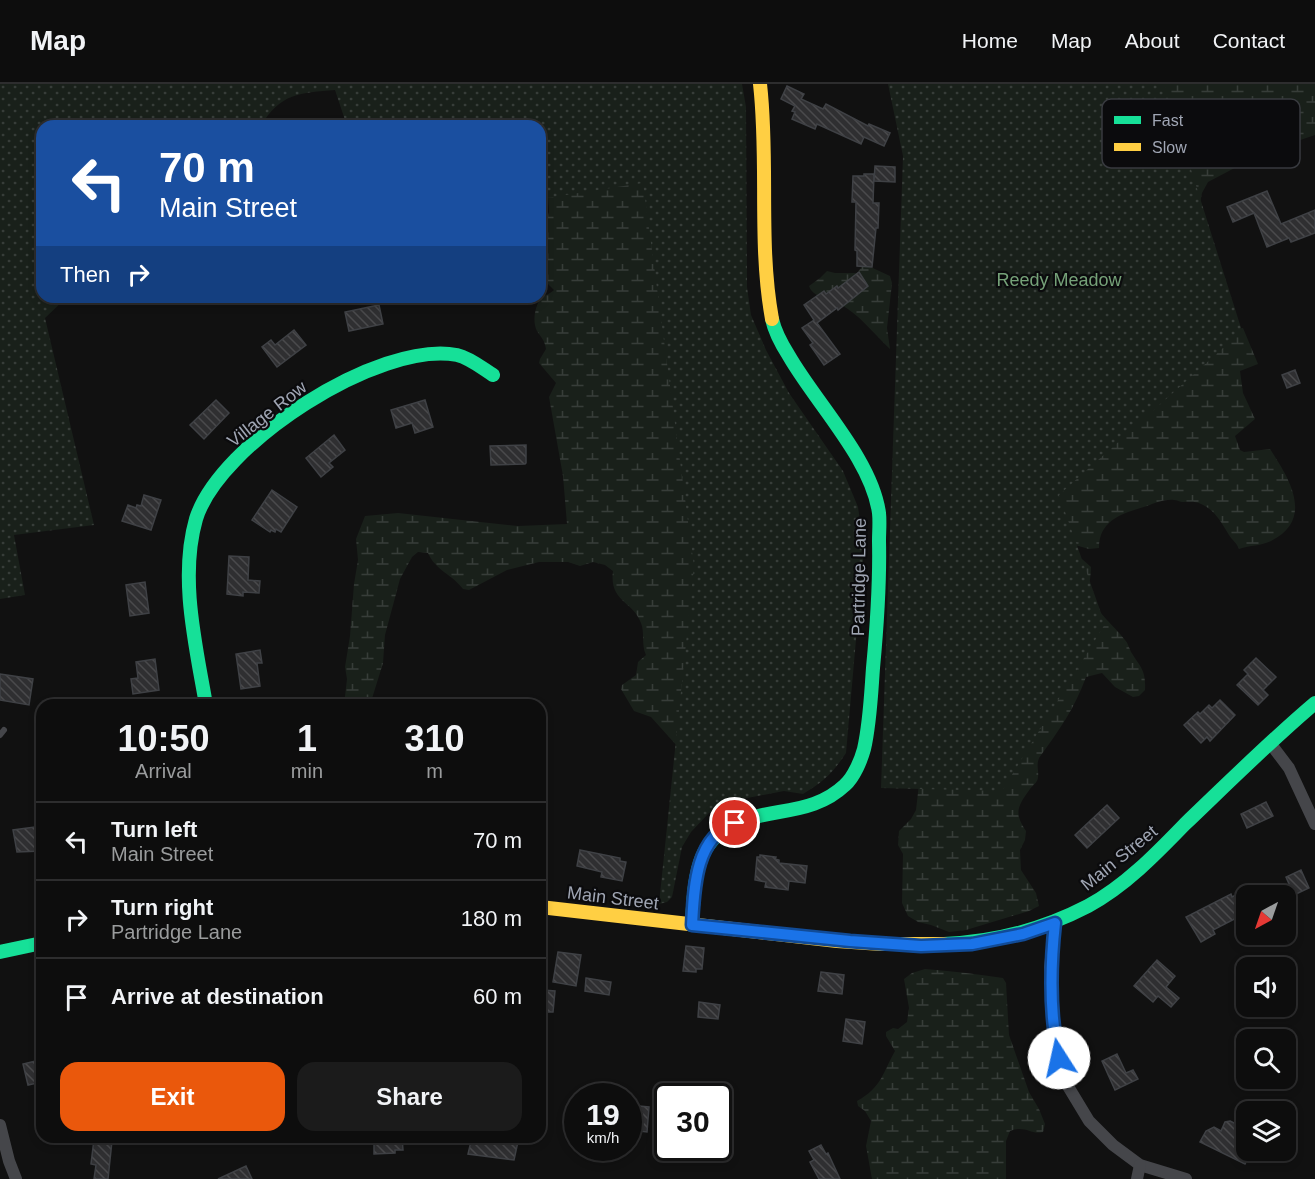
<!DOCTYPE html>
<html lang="en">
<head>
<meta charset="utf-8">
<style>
	body { margin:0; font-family:Arial,sans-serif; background:#1b1b1b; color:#f1f3f6; height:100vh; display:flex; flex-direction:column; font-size:22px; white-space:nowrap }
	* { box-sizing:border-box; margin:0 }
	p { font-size:20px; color:#9a9c9d }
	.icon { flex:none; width:33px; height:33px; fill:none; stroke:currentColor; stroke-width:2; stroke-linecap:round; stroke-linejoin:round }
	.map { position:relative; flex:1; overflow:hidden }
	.details { position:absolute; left:36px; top:615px; width:510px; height:444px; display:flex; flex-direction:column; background:#0d0d0d; border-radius:18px; box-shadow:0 3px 9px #0003,0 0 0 2px #2d2d2e }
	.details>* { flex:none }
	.top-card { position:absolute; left:36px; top:36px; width:510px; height:183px; border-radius:18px; box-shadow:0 3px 9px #0003,0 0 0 2px #2d2d2e; background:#1a4fa0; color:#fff; overflow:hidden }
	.needle { width:39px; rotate:220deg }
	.tools { position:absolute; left:1236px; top:801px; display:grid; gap:12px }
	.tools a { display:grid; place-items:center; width:60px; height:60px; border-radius:12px; background:#0d0d0d; box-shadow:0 3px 9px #0003,0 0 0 2px #2d2d2e; font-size:30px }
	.speed { position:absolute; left:564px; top:999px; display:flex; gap:12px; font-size:30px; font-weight:700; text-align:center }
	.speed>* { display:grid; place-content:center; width:78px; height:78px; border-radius:50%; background:#0d0d0d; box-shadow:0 3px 9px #0003,0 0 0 2px #2d2d2e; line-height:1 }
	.speed small { font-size:15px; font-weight:400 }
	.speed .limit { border:3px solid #111; border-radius:9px; background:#fff; color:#111 }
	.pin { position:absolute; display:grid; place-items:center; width:51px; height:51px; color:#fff; margin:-26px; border:3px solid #fff; border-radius:50%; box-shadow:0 2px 6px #0007 }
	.me { position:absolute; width:66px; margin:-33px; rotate:350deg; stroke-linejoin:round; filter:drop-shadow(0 0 4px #0008) }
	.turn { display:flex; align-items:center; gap:21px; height:126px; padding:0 24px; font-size:27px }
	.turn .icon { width:78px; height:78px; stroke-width:2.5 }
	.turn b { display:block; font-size:42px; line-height:51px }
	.then { display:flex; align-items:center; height:57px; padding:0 24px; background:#0003; gap:12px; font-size:22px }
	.eta { display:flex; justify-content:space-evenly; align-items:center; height:102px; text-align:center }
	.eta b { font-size:36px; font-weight:600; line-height:42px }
	.primary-button { display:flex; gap:12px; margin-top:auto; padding:12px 24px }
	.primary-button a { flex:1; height:69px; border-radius:18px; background:#ea580c; color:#fff; font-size:24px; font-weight:600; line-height:69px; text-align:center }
	.primary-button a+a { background:#1b1b1b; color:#f1f3f6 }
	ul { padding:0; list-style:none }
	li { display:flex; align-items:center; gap:18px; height:78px; padding:0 24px; border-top:2px solid #2d2d2e }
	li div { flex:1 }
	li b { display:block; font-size:22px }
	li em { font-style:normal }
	header { display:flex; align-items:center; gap:36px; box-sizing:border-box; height:84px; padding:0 30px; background:#0d0d0d; border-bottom:2px solid #2d2d2e }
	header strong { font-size:28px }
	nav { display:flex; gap:33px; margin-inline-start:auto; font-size:21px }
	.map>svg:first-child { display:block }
	.wetland { fill:url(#wetland-marsh) }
	.park { fill:url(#park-dots) }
	.building { fill:url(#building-back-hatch); stroke:#3f4145; stroke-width:1.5 }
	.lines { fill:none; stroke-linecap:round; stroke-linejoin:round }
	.lane { stroke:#45464a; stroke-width:6 }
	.street { stroke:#45464a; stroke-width:12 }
	.fast { stroke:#16e098; stroke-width:14 }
	.slow { stroke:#ffcf43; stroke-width:14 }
	.route-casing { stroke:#114b97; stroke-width:15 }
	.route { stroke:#1a73e8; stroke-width:10 }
	.labels { text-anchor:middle; stroke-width:4.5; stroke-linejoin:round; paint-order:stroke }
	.park-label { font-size:18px; fill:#75a178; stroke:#0b0b0d }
	.street-label { font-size:18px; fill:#a0a6b4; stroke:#0b0b0d }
	.key { fill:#0b0b0d; stroke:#383a3f; stroke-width:1.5 }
	.key-label { font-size:16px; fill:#a0a6b4 }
</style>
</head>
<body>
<header>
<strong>Map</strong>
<nav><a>Home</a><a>Map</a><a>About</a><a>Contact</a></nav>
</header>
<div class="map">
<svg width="1315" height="1095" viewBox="0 0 1315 1095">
	<defs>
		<pattern id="wetland-marsh" width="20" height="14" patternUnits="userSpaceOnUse" patternTransform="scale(1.5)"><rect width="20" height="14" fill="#19201a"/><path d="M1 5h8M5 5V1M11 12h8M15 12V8" fill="none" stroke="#373d39"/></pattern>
		<pattern id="park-dots" width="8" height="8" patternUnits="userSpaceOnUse" patternTransform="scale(1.5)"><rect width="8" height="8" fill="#19201a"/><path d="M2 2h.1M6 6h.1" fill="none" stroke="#373d39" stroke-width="1.8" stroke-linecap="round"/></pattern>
		<pattern id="building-back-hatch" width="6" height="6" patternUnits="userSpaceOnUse" patternTransform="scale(1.5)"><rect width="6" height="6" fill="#2f2f31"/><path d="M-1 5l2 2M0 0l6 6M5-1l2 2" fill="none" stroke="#4a4a4c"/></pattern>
	</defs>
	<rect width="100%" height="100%" fill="#111"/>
	<g class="wetland">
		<path d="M613 0 715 295 678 663 651 633 634 627 621 605 622 601 636 591 638 578 646 571C641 560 645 549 641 539 633 517 609 518 613 487L605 481 593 478 580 482 568 478H539L507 486 469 506 463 505C453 491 435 486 428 469L418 468 412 473 400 495 385 551 383 579 370 621H344L347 595 345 583 350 552 354 500 358 476 356 455 365 432 398 429 518 442 567 440 563 392 549 313 556 299 539 279 540 275 546 265C545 257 541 253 537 247 532 238 535 222 541 214 545 210 549 211 554 206L547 199 540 196V156L549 128 548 113Z"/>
		<path d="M1095 0H1315V51L1265 68 1208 98 1202 109 1200 119 1232 245 1243 244 1258 280 1240 287 1243 309 1255 335 1235 352 1240 366 1244 368 1270 365C1289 394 1315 435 1271 457 1261 462 1250 461 1239 465 1237 459 1232 456 1229 451 1221 438 1215 426 1201 420 1195 417 1190 418 1183 418 1180 418 1177 416 1174 416 1165 415 1155 419 1147 422 1124 429 1099 435 1099 464L1089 465 1075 461 918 236Z"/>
		<path d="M864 180 890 192 892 199 887 244 890 265C873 249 860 231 840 220 829 214 813 214 809 202L820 194 827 187 835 189H857Z"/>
		<path d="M1082 475 1091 483C1091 493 1088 501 1091 511 1097 530 1114 541 1125 556 1128 559 1129 564 1131 568 1141 584 1146 586 1145 606L1139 612 1133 613 1115 603 1102 589 1086 593C1075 624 1058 648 1039 674 1036 682 1039 686 1038 693 1038 698 1033 701 1030 705 1017 723 1014 729 1026 747L1025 756 1020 766 1021 786 1036 809 1039 822 1029 827 966 846 949 848 931 841 918 838 908 832 902 819 903 770 898 761 899 747 911 735 916 726 919 700 1061 478Z"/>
		<path d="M925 885C951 887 977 890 1003 894L1006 899 1009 951 1029 1008 1039 1025 1045 1040 1043 1048C1030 1051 1026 1041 1010 1047L1006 1057V1095H872L866 1062 871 1037 865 1027 858 1022 857 1017C882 1003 882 990 895 967L886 952V948L893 944 898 945 907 938 909 924 904 895 912 889Z"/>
	</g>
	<g class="park">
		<path d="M0 0H742L746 23 747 203 751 231 766 266 789 309 843 387 858 423 864 465 846 669C833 689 823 698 803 710L784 707 737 716 709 729 691 748 682 763 672 813 667 818 659 820 694 482 643 99 540 115V42H347L335 6C300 9 280 9 261 42H42V213H67L45 234 94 441 14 451 25 511 0 515Z"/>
		<path d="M888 0H1164L1242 247 1059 411 1105 540 1002 707 881 704 903 72Z"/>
	</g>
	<g class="building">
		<path d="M787 2 804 10 801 15 823 25 826 20 868 42 869 40 890 49 884 62 864 53 861 60 817 40 815 45 792 35 795 28 792 27 795 22 781 15Z"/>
		<path d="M875 82 895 83V98L874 97Z"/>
		<path d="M864 90H874L873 119H879L878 144H876L872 183 857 182V167L855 166 856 118H852L853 92H864Z"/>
		<path d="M1267 107 1281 140 1315 126V149L1291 158 1289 154 1267 163 1254 129 1233 138 1227 123Z"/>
		<path d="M859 188 868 202 838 226 837 224 817 239 840 270 824 281 810 261 813 259 802 244 814 236 804 221 824 207 826 210 837 202 838 204Z"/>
		<path d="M379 221 383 240 349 247 345 228Z"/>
		<path d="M294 246 306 261 277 283 262 263 271 256 275 261Z"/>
		<path d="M1295 286 1300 299 1287 304 1282 291Z"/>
		<path d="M216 316 229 329 204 355 190 341Z"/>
		<path d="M425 316 433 343 415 349 412 339 396 344 391 326Z"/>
		<path d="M334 351 345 366 329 379 333 383 321 393 306 374Z"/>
		<path d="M526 361V379L525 380 491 381 490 362Z"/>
		<path d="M272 406 297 423 281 448 276 445 275 448 271 446 270 448 252 436Z"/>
		<path d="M144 411 161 416 151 446 122 437 128 421 136 424 137 421 141 422Z"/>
		<path d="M229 472 249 473 248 496 260 497 259 509 243 508V512L227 510Z"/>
		<path d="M145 498 149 529 130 532 126 501Z"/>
		<path d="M260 566 262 579H257L260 602 241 605 236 570Z"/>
		<path d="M1256 574 1276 593 1263 606 1268 611 1258 621 1237 601 1248 590 1244 586Z"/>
		<path d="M155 575 159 606 133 610 131 595 138 594 136 578Z"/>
		<path d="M0 590 33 595 29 621 0 616Z"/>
		<path d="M1220 616 1235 631 1210 657 1207 653 1201 659 1184 641 1198 628 1200 630 1209 621 1212 624Z"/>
		<path d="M1266 718 1273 732 1247 744 1241 730Z"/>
		<path d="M1107 721 1119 734 1087 764 1075 751Z"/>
		<path d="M42 742V767L17 768 13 746Z"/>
		<path d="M580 766 620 774V777L626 778 622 797 601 793 602 788 577 782Z"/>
		<path d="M760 771 776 773 775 775 779 776V779L807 782 805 799 789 797 788 806 765 803 766 798 755 796 757 773H760Z"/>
		<path d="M1301 786 1309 804 1294 811 1286 793Z"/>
		<path d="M1242 808 1246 816V829L1213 846 1215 850 1201 858 1186 833 1231 810 1232 813Z"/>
		<path d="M686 862 704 864 702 885H696V888L683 887Z"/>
		<path d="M558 868 581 871 576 902 553 898Z"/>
		<path d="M1157 876 1175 892 1166 903 1179 914 1171 923 1158 912 1153 918 1134 902Z"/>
		<path d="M821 888 844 891 842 910 818 907Z"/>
		<path d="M586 894 611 898 609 911 585 907Z"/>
		<path d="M543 906 555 907 553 928H542Z"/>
		<path d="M699 918 720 921 718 935 698 933Z"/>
		<path d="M846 935 865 938 862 960 843 957Z"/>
		<path d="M1117 970 1126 989 1133 986 1138 995 1115 1006 1102 977Z"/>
		<path d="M40 976 42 998 28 1001 23 980Z"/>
		<path d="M628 1021 649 1023 647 1048 631 1046V1042H628Z"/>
		<path d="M1230 1037 1246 1045V1066H1252L1245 1080 1200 1058 1206 1047 1214 1043 1221 1047 1225 1038Z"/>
		<path d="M374 1053H402L403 1066H395V1069L374 1070Z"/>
		<path d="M472 1053H487L504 1056V1053H519L514 1076 468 1070Z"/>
		<path d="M94 1055 112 1057 108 1095H94L96 1081 91 1080Z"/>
		<path d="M821 1061 826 1070 828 1069 840 1095H819L810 1078 814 1076 809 1067Z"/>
		<path d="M246 1082 252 1095H218Z"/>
	</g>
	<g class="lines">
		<path class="lane" d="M0 651 4 646"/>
		<g class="street">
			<path d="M1270 659 1289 684 1315 740"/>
			<path d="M1055 839 1050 883 1054 953 1063 994 1089 1037 1113 1061 1140 1081 1186 1095"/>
			<path d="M0 1041 9 1077 16 1095"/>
			<path d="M1137 1095 1140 1081"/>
		</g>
		<g class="fast">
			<path d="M206 621C196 562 179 494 196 435 219 360 379 256 457 271 470 274 482 284 493 291"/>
			<path d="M692 841C695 769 702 740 779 728 804 724 826 719 845 701 854 693 861 676 864 665 870 639 871 611 873 584 877 541 880 499 879 457 879 448 880 438 879 429 872 376 816 319 789 272 782 261 775 249 772 235"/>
			<path d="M944 860C995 858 1042 846 1088 822 1125 802 1156 770 1185 740 1228 699 1270 657 1315 619"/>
			<path d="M0 868 42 859"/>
		</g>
		<g class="slow">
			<path d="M760 0C769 78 758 158 772 235"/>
			<path d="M540 823 837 857 881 860H944"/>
		</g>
	</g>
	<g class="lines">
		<g class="route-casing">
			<path id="route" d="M735 739C695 753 694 805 692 841L850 857 921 862 972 860 1023 850 1055 839C1050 884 1049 929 1059 974"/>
		</g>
		<use href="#route" class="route"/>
	</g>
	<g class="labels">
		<g class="park-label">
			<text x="1059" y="202">Reedy Meadow</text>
		</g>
		<g class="street-label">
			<text transform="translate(267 330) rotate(-38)" y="6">Village Row</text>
			<text transform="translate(859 493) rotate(-89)" y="6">Partridge Lane</text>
			<text transform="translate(1119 774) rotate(-39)" y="6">Main Street</text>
			<text transform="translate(613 814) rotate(7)" y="6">Main Street</text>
		</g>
	</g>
	<rect x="1102" y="15" width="198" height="69" rx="9" class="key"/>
	<rect x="1114" y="32" width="27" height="8" fill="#16e098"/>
	<rect x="1114" y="59" width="27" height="8" fill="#ffcf43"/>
	<g class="key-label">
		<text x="1152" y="42">Fast</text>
		<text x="1152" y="69">Slow</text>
	</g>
</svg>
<div class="tools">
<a><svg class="needle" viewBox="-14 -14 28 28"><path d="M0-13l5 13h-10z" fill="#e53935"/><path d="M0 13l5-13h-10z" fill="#9a9c9d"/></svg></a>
<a><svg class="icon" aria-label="sound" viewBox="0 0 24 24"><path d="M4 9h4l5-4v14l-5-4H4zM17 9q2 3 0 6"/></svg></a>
<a><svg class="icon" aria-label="search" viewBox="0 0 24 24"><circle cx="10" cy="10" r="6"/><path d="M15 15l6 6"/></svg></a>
<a><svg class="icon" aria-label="layers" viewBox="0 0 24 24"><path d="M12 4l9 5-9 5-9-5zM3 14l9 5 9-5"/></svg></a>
</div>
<div class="speed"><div>19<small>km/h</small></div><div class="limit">30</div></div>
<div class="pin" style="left:735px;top:739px;background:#d93025"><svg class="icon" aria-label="arrive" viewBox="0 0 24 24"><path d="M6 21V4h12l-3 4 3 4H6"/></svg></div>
<svg class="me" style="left:1059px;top:974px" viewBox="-20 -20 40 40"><circle r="19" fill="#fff"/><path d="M0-13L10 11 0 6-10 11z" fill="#1a73e8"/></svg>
<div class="top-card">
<div class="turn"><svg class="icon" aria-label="left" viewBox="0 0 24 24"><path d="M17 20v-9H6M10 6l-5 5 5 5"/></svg><div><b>70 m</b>Main Street</div></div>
<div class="then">Then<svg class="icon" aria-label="right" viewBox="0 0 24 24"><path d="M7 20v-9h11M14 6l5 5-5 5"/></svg></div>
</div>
<section class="details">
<div class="eta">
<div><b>10:50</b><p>Arrival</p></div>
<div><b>1</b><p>min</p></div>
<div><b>310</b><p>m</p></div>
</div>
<ul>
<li><svg class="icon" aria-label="left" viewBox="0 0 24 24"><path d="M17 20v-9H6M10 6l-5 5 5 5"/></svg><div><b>Turn left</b><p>Main Street</p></div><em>70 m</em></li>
<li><svg class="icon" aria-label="right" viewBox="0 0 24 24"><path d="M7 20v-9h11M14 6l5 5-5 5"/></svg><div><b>Turn right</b><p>Partridge Lane</p></div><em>180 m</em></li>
<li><svg class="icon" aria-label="arrive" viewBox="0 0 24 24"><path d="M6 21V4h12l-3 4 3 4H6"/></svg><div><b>Arrive at destination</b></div><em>60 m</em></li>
</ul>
<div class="primary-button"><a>Exit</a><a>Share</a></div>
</section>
</div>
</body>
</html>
